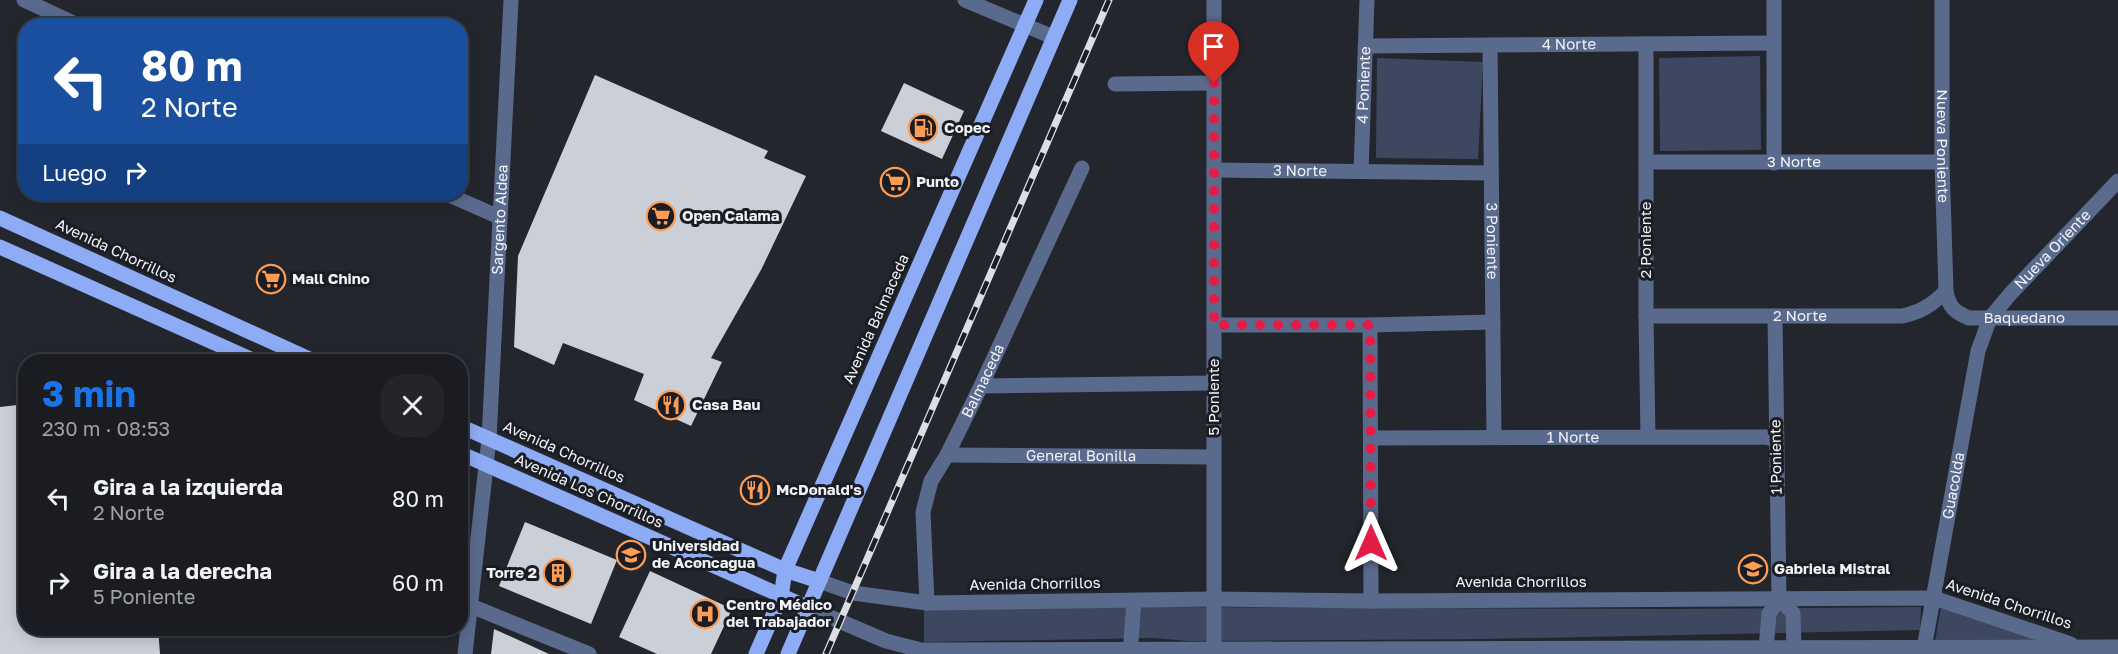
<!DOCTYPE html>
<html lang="es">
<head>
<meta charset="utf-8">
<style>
	body { margin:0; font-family:"Golos Text",sans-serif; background:#23252a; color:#f1f3f6; height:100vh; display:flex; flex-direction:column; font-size:22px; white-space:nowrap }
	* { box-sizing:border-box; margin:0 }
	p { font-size:20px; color:#9fa1a5 }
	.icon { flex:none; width:33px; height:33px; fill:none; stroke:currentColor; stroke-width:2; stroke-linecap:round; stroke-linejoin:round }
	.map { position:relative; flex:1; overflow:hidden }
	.drawer { position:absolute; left:18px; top:354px; width:450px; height:282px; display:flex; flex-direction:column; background:#1a1c22; border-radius:24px; box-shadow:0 3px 15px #0003,0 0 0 2px #383a40 }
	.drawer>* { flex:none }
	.top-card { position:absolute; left:18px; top:18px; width:450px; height:183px; border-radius:24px; box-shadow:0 3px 15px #0003,0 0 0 2px #383a40; background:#1a4fa0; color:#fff; overflow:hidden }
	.pin { position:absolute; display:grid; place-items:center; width:51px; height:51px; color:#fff; margin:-62px -26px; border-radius:50% 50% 50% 0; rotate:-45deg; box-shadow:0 0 6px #0007 }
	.pin .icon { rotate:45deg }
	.me { position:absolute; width:66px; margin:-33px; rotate:0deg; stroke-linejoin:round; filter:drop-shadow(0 0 4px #0008) }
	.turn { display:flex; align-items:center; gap:21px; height:126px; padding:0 24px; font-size:27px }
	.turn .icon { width:78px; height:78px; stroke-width:2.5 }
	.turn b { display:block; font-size:42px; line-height:51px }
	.then { display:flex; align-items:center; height:57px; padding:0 24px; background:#0003; gap:12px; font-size:22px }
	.round { display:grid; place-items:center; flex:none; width:63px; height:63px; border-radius:24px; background:#23252a }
	.head { display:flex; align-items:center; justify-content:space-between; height:102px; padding:0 24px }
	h1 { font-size:36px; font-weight:700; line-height:45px; color:#1a73e8 }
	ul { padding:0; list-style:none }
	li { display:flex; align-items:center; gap:18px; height:84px; padding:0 24px }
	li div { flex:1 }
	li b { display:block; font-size:22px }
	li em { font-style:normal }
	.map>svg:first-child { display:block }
	.green { fill:#3d4860 }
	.building { fill:#cbcfd8 }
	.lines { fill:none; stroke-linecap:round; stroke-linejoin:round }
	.minor { stroke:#5a6a8d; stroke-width:15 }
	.major { stroke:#8eacf5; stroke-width:15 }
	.rail-casing { stroke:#dcdee3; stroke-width:7 }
	.rail { stroke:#1a1d23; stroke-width:4.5; stroke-dasharray:14; stroke-linecap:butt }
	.route { stroke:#e11d48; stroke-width:10; stroke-dasharray:0 18 }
	.labels { text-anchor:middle; stroke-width:6; stroke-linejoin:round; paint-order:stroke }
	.street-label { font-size:15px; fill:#f1f3f7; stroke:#1a1d23 }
	.poi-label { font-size:15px; font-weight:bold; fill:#f1f3f7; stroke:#1a1d23; text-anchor:start }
</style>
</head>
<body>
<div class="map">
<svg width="2118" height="654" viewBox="0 0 2118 654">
	<rect width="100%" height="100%" fill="#23262d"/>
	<g class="green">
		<path d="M1760 56 1761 150 1660 151 1659 58Z"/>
		<path d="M1377 58 1483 62 1478 159 1376 158Z"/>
		<path d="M1941 606 2045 643 1935 642Z"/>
		<path d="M1153 607 1672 609 1921 607 1920 630 1483 639 1189 641 1154 638 924 642V609Z"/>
	</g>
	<g class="building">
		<path d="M595 75 768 151 764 158 806 176 761 270 711 358 722 362 691 426 634 400 644 374 563 343 554 365 514 347 518 256Z"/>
		<path d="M904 83 964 111 942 159 881 131Z"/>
		<path d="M26 404V628H158L160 654H0V407Z"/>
		<path d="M525 522 617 560 591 624 499 586Z"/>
		<path d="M650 571 732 609 711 654H657L619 637Z"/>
		<path d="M494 629 549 654H491Z"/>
	</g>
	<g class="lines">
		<g class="minor">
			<path d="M24 0 80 26"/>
			<path d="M965 0 1053 37"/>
			<path d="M1774 0V163"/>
			<path id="s1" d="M1942 0V162L1946 291C1949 307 1954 312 1969 318H2118"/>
			<path d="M1646 44V316L1648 437"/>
			<path id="s2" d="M1490 45 1494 437"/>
			<path id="s3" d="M1365 46 1774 43"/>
			<path d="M1115 84 1214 83"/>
			<path id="s4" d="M1646 162H1942"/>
			<path id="s5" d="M1214 170 1491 173"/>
			<path id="s6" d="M1361 171 1367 0"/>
			<path d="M447 194 499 217"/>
			<path id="s7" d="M1646 316H1902C1921 312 1932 305 1946 291"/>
			<path d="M1214 325H1370L1493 322"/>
			<path d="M1370 325 1371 601"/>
			<path d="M981 386 1214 383"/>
			<path id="s8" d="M1371 438 1764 437 1776 439"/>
			<path id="s9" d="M947 455 1214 457"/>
			<path d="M819 581 853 593 927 603 1214 599 1371 601 1934 598 2071 644"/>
			<path d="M1779 598 1793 613 1794 649"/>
			<path id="s10" d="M927 603 923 512 931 481 947 455 981 386 1082 168"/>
			<path d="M471 606 589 654"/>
			<path d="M809 608 886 641 921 650 2118 647"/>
			<path d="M1214 649V0"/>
			<path d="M1766 649 1769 614 1779 598 1775 316"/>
			<path id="s11" d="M465 654 489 439 511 0"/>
			<path d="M1130 654 1134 601"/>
			<path id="s12" d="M1923 654 1978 351 1990 318 2012 292 2118 181"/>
		</g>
		<g class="major">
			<path d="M0 218 316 362"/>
			<path d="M0 247 257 362"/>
			<path d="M460 426 785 570 819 581"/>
			<path d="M460 453 809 608"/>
			<path d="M756 654 781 597 785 570 1036 0"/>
			<path d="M788 654 1070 0"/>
		</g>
		<g class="rail-casing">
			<path id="rail" d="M826 654 1109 0"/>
		</g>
		<use href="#rail" class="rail"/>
	</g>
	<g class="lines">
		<path class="route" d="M1214 83V325H1370L1371 543"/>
	</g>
	<defs>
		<g id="fuel-ring" transform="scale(1.5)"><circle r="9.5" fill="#1a1d23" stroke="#fc9d53" stroke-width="1.5"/><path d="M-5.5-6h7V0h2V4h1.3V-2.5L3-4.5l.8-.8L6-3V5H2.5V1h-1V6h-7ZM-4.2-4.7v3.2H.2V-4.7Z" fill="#fc9d53"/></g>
		<g id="supermarket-ring" transform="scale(1.5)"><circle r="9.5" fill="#1a1d23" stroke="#fc9d53" stroke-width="1.5"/><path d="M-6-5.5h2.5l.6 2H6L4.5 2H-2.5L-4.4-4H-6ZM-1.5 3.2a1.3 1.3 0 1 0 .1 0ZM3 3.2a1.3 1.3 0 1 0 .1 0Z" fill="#fc9d53"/></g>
		<g id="restaurant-ring" transform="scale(1.5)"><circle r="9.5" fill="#1a1d23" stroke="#fc9d53" stroke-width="1.5"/><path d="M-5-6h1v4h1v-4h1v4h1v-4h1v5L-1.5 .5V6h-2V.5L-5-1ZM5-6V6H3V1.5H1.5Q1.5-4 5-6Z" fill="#fc9d53"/></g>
		<g id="university-ring" transform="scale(1.5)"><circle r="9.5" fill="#1a1d23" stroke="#fc9d53" stroke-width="1.5"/><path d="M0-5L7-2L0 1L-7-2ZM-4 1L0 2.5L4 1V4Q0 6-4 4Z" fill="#fc9d53"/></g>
		<g id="school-ring" transform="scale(1.5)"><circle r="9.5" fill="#1a1d23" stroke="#fc9d53" stroke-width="1.5"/><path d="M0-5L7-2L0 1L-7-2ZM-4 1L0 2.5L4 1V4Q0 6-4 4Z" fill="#fc9d53"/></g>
		<g id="building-ring" transform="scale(1.5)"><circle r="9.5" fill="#1a1d23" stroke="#fc9d53" stroke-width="1.5"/><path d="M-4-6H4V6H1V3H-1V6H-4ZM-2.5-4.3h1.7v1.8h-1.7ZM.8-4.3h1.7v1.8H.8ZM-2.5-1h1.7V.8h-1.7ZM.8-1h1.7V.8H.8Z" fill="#fc9d53"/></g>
		<g id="hospital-ring" transform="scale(1.5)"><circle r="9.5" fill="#1a1d23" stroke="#fc9d53" stroke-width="1.5"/><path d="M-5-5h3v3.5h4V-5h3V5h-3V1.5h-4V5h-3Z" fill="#fc9d53"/></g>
	</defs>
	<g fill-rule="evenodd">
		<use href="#fuel-ring" x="923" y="128"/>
		<use href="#supermarket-ring" x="895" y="182"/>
		<use href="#supermarket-ring" x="661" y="216"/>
		<use href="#supermarket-ring" x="271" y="279"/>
		<use href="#restaurant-ring" x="671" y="405"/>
		<use href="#restaurant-ring" x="755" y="490"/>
		<use href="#university-ring" x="631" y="555"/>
		<use href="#school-ring" x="1753" y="569"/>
		<use href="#building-ring" x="558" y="573"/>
		<use href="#hospital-ring" x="705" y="614"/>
	</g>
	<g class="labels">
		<g class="street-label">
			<text dy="5" stroke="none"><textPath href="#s3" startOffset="204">4 Norte</textPath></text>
			<text dy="5" stroke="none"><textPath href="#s6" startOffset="86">4 Poniente</textPath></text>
			<text dy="5" stroke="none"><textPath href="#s1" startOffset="146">Nueva Poniente</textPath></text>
			<text dy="5" stroke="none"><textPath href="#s4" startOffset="148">3 Norte</textPath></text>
			<text dy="5" stroke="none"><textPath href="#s5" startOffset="86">3 Norte</textPath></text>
			<text dy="5" stroke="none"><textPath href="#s11" startOffset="436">Sargento Aldea</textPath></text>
			<text transform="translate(1646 240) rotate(-90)" y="5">2 Poniente</text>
			<text dy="5" stroke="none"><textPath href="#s2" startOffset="196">3 Poniente</textPath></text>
			<text dy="5" stroke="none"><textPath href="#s12" startOffset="436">Nueva Oriente</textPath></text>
			<text transform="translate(116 251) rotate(25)" y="5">Avenida Chorrillos</text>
			<text dy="5" stroke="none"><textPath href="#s7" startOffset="154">2 Norte</textPath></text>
			<text dy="5" stroke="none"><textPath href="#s1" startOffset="384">Baquedano</textPath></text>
			<text transform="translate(876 319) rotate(-66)" y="5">Avenida Balmaceda</text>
			<text dy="5" stroke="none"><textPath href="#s10" startOffset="236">Balmaceda</textPath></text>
			<text transform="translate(1214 397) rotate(-90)" y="5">5 Poniente</text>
			<text dy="5" stroke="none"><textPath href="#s8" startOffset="202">1 Norte</textPath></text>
			<text transform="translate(564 452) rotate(24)" y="5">Avenida Chorrillos</text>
			<text dy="5" stroke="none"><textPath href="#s9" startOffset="134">General Bonilla</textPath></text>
			<text transform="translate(1776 457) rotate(-91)" y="5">1 Poniente</text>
			<text dy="5" stroke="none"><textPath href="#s12" startOffset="171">Guacolda</textPath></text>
			<text transform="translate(589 491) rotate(24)" y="5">Avenida Los Chorrillos</text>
			<text x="1521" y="587">Avenida Chorrillos</text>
			<text transform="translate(1035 584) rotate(-1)" y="5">Avenida Chorrillos</text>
			<text transform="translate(2009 604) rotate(18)" y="5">Avenida Chorrillos</text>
		</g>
		<g class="poi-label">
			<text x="944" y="133">Copec</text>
			<text x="916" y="187">Punto</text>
			<text x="682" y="221">Open Calama</text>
			<text x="292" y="284">Mall Chino</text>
			<text x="692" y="410">Casa Bau</text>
			<text x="776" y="495">McDonald's</text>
			<text x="652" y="551">Universidad<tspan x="652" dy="17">de Aconcagua</tspan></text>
			<text x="1774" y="574">Gabriela Mistral</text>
			<text x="537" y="578" text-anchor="end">Torre 2</text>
			<text x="726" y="610">Centro Médico<tspan x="726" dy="17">del Trabajador</tspan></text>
		</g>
	</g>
</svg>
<div class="pin" style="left:1214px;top:83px;background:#d93025"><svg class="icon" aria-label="arrive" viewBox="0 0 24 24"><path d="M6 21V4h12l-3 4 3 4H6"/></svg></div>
<svg class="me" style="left:1371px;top:543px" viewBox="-20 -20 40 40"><path d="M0-17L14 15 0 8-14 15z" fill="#e11d48" stroke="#fff" stroke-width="4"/></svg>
<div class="top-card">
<div class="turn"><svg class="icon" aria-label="left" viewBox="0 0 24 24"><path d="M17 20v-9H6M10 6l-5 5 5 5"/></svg><div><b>80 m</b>2 Norte</div></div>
<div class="then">Luego<svg class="icon" aria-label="right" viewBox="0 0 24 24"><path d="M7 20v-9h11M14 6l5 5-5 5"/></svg></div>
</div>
<section class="drawer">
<div class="head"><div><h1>3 min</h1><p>230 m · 08:53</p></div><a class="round"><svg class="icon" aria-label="close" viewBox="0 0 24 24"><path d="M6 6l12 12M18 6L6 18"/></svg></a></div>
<ul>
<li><svg class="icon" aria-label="left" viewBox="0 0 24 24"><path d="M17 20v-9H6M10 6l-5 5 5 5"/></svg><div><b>Gira a la izquierda</b><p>2 Norte</p></div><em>80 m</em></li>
<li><svg class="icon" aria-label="right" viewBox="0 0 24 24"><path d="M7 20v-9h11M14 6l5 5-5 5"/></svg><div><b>Gira a la derecha</b><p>5 Poniente</p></div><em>60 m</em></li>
</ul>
</section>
</div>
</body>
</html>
